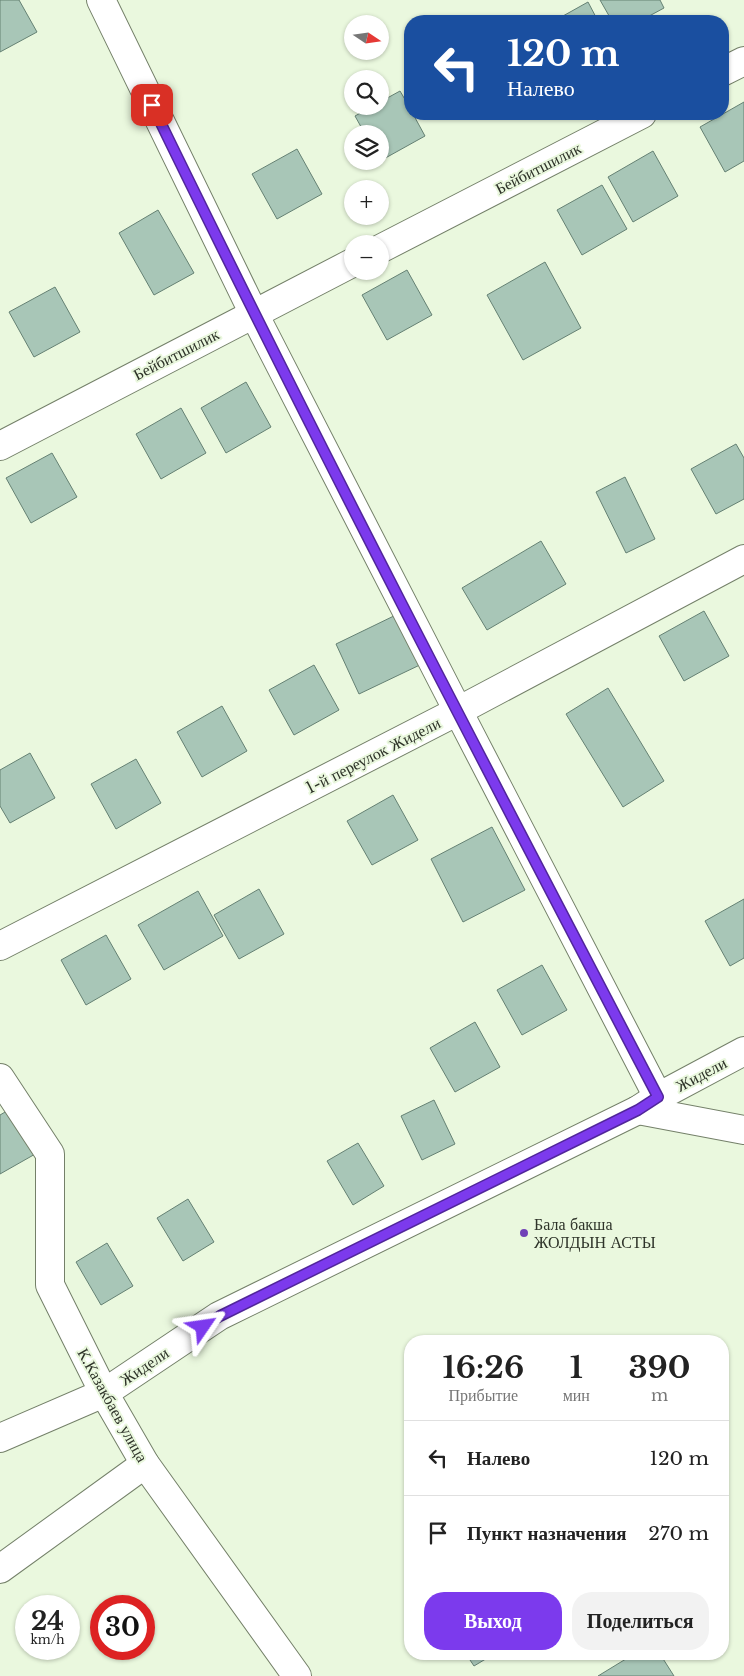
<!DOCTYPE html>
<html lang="ru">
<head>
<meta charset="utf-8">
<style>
	body { margin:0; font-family:"Libre Baskerville",serif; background:#f2f2f2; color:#222; height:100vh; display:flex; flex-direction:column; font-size:19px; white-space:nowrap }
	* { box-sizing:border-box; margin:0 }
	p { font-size:16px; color:#767676 }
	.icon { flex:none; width:28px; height:28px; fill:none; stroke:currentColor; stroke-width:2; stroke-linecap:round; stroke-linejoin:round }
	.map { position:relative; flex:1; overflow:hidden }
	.side { position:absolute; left:404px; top:1335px; width:325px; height:325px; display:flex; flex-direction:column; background:#fff; border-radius:20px; box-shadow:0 1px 4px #0004 }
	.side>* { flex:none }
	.guide { position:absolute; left:404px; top:15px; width:325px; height:105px; border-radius:20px; box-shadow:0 1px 4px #0004; background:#1a4fa0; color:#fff; overflow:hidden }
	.needle { width:32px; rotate:103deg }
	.fabs { position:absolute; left:344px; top:15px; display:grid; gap:10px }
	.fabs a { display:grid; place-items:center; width:45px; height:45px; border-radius:50%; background:#fff; box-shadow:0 1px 4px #0004; font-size:25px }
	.speed { position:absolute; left:15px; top:1595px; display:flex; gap:10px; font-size:25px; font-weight:700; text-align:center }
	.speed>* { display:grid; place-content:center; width:65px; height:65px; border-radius:50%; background:#fff; box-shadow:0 1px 4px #0004; line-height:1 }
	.speed small { font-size:12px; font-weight:400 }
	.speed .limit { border:8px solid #d22; background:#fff; color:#111 }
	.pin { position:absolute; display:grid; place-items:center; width:42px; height:42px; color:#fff; margin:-21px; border-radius:10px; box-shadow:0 2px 8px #0006 }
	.me { position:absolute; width:55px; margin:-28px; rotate:58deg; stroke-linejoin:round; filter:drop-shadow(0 0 4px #0008) }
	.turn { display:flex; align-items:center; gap:18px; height:105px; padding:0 20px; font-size:22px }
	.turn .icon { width:65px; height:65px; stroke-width:2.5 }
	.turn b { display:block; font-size:35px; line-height:42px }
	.eta { display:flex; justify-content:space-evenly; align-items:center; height:85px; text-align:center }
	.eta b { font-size:30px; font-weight:800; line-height:35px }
	.primary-button { display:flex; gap:10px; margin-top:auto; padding:10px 20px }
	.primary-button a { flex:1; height:58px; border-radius:20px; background:#7c3aed; color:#fff; font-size:20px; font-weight:800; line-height:58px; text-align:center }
	.primary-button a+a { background:#f2f2f2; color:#222 }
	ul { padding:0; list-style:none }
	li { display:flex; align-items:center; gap:15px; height:75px; padding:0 20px; border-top:1px solid #e0e0e0 }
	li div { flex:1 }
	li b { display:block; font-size:19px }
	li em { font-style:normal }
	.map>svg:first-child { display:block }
	.building { fill:#a8c6b7; stroke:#658173 }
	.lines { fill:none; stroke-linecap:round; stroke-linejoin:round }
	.minor-casing { stroke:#748069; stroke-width:30 }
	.minor { stroke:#fff; stroke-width:28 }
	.route-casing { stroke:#51269a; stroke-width:12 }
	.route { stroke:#7c3aed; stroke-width:9 }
	.poi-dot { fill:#7040b7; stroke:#eaf8de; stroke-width:2 }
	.labels { text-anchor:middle; stroke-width:4; stroke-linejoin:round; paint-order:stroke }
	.street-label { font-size:16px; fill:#2e3329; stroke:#eaf8de }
	.poi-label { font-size:16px; fill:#2e3329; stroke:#eaf8de; text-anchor:start }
</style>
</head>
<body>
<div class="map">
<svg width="744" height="1676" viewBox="0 0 744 1676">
	<rect width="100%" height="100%" fill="#eaf8de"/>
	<g class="building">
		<path d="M0 0H19L37 32 0 52Z"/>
		<path d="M600 0H660L664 8 640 21H612Z"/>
		<path d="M588 2 598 21H554Z"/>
		<path d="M400 91 410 108V114H413L425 136 380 161V134H365L355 116 373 106H380V102Z"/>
		<path d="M744 102V161L725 172 700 127Z"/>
		<path d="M297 149 322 194 277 219 252 174Z"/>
		<path d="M653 151 678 196 633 222 608 177Z"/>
		<path d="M602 185 627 229 582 255 557 210Z"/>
		<path d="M158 210 194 273 154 295 119 233Z"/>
		<path d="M545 262 581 328 523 360 487 295Z"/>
		<path d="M407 270 432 315 387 340 362 295Z"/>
		<path d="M55 287 80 332 34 357 9 312Z"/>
		<path d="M246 382 271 427 226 453 201 408Z"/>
		<path d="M181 408 206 453 161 479 136 434Z"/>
		<path d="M736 444 744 458V499L716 514 691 469Z"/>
		<path d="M52 453 77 497 31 523 6 478Z"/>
		<path d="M625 477 655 539 626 553 596 492Z"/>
		<path d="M541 541 566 584 487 630 462 588Z"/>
		<path d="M704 611 729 656 684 681 659 636Z"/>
		<path d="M400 613 424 663 359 694 336 644Z"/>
		<path d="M314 665 339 710 294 735 269 690Z"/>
		<path d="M608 688 664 781 623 807 566 714Z"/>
		<path d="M222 706 247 751 202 777 177 732Z"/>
		<path d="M30 753 55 798 10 823 0 806V770Z"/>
		<path d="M136 759 161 803 116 829 91 784Z"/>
		<path d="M393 795 418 840 372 865 347 821Z"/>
		<path d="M492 827 525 890 463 922 431 859Z"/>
		<path d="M259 889 284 934 239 959 214 915Z"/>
		<path d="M198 891 223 936 164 970 138 925Z"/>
		<path d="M744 899V958L730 966 705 921Z"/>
		<path d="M106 935 131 979 86 1005 61 960Z"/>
		<path d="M542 965 567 1010 522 1035 497 990Z"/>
		<path d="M475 1022 500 1067 455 1092 430 1048Z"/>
		<path d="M434 1100 455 1144 422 1160 401 1116Z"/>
		<path d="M12 1108 37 1153 0 1174V1115Z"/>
		<path d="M358 1143 384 1186 353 1205 327 1161Z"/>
		<path d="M188 1199 214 1242 183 1261 157 1218Z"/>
		<path d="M107 1243 133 1286 101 1305 76 1262Z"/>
		<path d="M466 1654H494L474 1666Z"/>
		<path d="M634 1654H660L674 1676H598Z"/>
	</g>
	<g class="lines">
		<g class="minor-casing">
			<g id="minor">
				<path d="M101 0 254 314 458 711 658 1097"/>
				<path d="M722 72 744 61"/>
				<path d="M380 249 642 114"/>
				<path d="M0 446 352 263"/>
				<path d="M0 946 458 711 744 559"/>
				<path d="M0 1078 50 1154V1285L104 1393 145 1464 297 1676"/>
				<path d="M638 1110 744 1130"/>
				<path d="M0 1438 104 1393 219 1316 638 1110 658 1097 744 1051"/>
				<path d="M0 1569 145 1464"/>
			</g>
		</g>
		<use href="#minor" class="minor"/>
	</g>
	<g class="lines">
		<g class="route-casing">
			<path id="route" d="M152 105C314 439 486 768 658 1097L638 1110 220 1316 203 1327"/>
		</g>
		<use href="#route" class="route"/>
	</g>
	<circle class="poi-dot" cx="524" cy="1233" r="5"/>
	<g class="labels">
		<g class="street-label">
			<text transform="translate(538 168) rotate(-27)" y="6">Бейбитшилик</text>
			<text transform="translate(176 354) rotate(-27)" y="6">Бейбитшилик</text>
			<text transform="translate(373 755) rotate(-27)" y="6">1-й переулок Жидели</text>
			<text transform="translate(701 1074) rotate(-28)" y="6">Жидели</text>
			<text transform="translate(144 1366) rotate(-34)" y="6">Жидели</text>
			<text transform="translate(113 1405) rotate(61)" y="6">К.Казакбаев улица</text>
		</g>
		<g class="poi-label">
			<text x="534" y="1230">Бала бакша<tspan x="534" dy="18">ЖОЛДЫН АСТЫ</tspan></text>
		</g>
	</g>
</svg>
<div class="fabs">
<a><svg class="needle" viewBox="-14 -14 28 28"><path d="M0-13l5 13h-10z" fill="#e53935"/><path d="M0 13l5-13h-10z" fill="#767676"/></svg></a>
<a><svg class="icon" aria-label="search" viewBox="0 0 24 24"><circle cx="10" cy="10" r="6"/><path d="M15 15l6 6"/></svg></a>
<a><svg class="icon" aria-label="layers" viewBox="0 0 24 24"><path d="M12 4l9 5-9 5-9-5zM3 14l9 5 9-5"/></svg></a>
<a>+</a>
<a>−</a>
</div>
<div class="speed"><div>24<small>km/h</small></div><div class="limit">30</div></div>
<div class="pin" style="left:152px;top:105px;background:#d93025"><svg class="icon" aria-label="arrive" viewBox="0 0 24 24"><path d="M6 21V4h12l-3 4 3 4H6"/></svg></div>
<svg class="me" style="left:203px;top:1327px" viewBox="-20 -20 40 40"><path d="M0-17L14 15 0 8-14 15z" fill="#7c3aed" stroke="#fff" stroke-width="4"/></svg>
<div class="guide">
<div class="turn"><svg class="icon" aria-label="left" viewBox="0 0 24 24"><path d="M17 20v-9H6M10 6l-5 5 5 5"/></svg><div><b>120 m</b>Налево</div></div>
</div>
<section class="side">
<div class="eta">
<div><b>16:26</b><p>Прибытие</p></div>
<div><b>1</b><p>мин</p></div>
<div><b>390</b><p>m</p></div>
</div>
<ul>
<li><svg class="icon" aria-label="left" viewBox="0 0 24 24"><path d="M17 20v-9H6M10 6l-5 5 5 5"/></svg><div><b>Налево</b></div><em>120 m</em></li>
<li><svg class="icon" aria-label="arrive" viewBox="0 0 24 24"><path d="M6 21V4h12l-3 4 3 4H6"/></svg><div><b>Пункт назначения</b></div><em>270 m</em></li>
</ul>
<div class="primary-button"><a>Выход</a><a>Поделиться</a></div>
</section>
</div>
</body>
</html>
